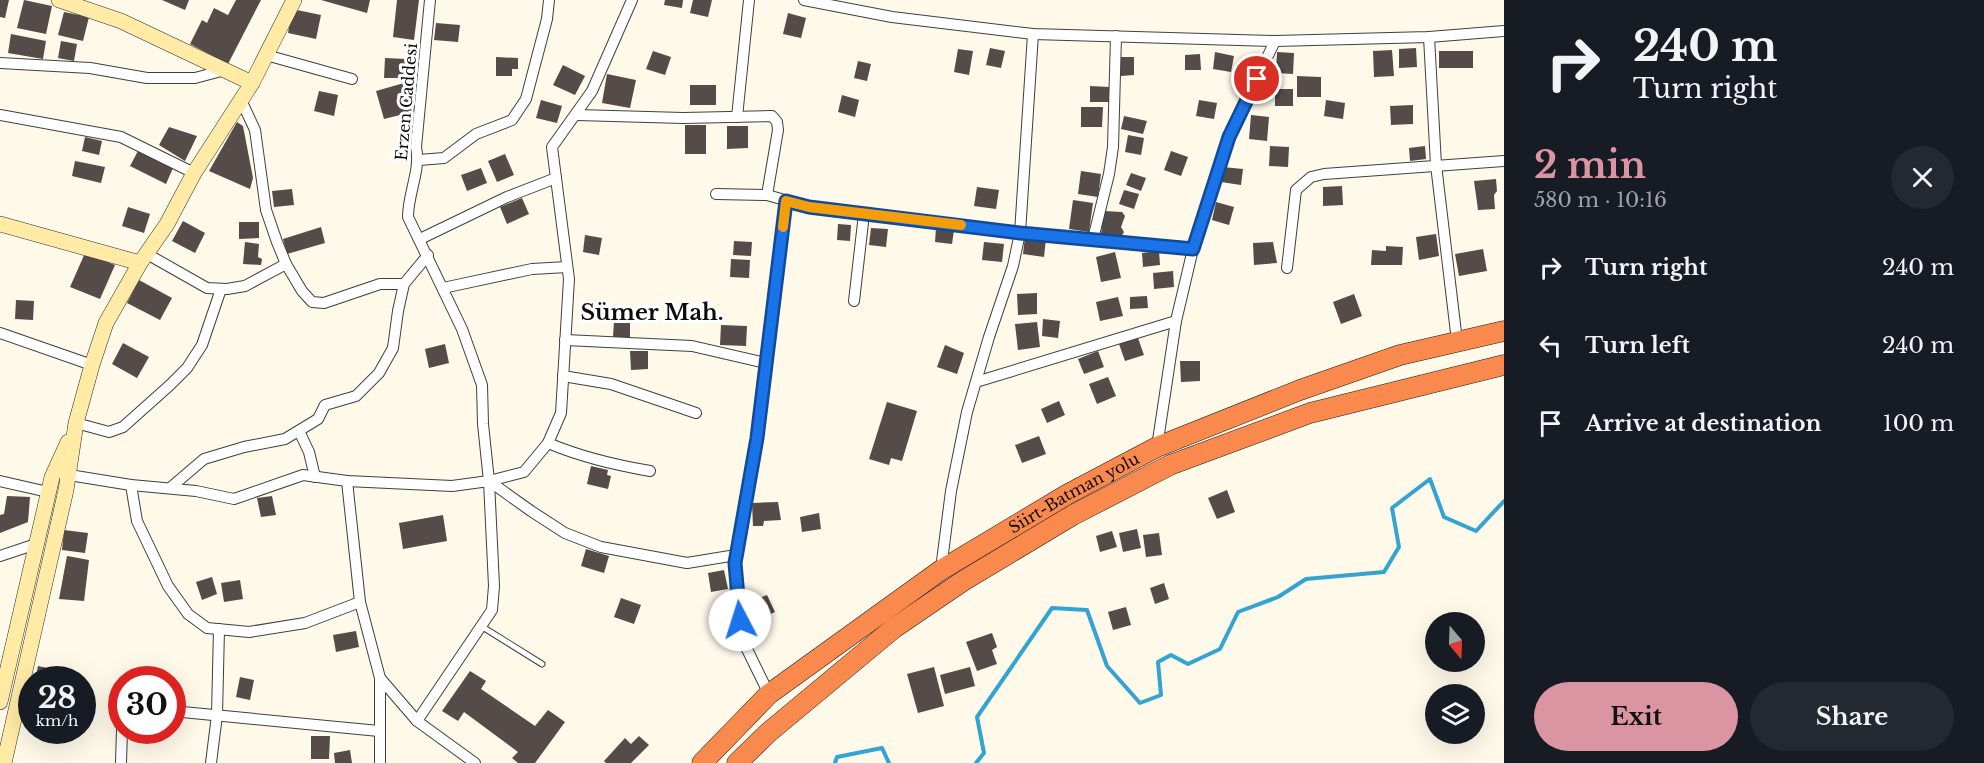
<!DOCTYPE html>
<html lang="en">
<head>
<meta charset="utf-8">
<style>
	body { margin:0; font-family:"Libre Baskerville",serif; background:#242831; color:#f1f3f6; height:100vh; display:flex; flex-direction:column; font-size:22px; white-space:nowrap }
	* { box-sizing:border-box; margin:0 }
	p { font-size:20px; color:#9ea1a6 }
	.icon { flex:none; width:33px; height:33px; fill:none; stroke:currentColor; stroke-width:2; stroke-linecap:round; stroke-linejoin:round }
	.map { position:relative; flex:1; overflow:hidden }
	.side { display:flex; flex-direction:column; background:#171b24; width:480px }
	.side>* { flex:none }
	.guide { background:#171b24; color:#f1f3f6; overflow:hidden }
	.needle { width:39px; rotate:161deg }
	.tools { position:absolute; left:1425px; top:612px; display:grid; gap:12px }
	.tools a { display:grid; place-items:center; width:60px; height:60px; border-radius:50%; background:#171b24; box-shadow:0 6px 24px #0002; font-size:30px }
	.speed { position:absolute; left:18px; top:666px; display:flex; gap:12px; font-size:30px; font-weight:700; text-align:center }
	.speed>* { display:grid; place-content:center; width:78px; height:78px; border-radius:50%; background:#171b24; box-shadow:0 6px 24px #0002; line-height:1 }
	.speed small { font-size:15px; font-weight:400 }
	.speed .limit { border:9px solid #d22; background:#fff; color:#111 }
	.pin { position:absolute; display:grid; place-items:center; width:51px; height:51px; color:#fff; margin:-26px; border:3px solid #fff; border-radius:50%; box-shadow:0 2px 6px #0007 }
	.me { position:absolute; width:66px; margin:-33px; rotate:355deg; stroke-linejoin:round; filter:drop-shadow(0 0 4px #0008) }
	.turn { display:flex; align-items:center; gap:21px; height:126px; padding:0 30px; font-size:27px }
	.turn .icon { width:78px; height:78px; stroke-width:2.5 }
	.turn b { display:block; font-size:42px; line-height:51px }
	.round { display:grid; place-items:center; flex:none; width:63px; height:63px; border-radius:32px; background:#242831 }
	.headline { display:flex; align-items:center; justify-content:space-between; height:102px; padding:0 30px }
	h1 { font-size:36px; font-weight:700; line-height:45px; color:#db94a1 }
	.primary-button { display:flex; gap:12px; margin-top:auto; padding:12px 30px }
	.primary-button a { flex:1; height:69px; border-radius:36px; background:#db94a1; color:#111; font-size:24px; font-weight:700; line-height:69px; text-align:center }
	.primary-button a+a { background:#242831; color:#f1f3f6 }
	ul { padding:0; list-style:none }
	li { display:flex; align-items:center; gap:18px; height:78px; padding:0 30px }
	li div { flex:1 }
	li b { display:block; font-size:22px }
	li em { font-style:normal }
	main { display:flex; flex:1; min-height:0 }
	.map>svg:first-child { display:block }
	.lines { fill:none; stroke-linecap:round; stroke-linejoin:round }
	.stream { stroke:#31a4d2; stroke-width:4 }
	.building { fill:#554b48 }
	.lane-casing { stroke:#3f3f3f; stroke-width:7 }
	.street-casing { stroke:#3f3f3f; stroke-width:12 }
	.secondary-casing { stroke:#2e2e2e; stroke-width:16 }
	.highway-casing { stroke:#1d1d1d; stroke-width:21 }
	.lane { stroke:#fff; stroke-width:5 }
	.street { stroke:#fff; stroke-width:10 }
	.secondary { stroke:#ffeba5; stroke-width:15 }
	.highway { stroke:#fa894e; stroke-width:20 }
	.route-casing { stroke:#114b97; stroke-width:15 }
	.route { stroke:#1a73e8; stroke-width:10 }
	.slow { stroke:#f59e0b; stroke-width:10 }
	.labels { text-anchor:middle; stroke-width:6; stroke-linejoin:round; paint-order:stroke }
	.street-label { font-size:16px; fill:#0c0c0c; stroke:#fff }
	.district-label { font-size:22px; font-weight:bold; fill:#0c0c0c; stroke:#fff }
</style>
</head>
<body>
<main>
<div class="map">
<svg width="1504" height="763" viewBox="0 0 1504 763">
	<rect width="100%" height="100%" fill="#fff9ea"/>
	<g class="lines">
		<g class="stream">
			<path d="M835 763 837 757 882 748 889 763"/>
			<path d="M976 763 984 753 977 717 1052 608 1087 610 1107 666 1140 703 1161 695 1158 662 1171 655 1188 664 1220 649 1238 612 1278 597 1306 579 1384 572 1399 547 1392 508 1430 479 1444 517 1476 531 1504 501"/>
		</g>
	</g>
	<g class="building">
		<path d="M0 0H9L5 18 0 17Z"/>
		<path d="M24 0 52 6 46 34 17 28Z"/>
		<path d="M162 0H189L185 10Z"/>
		<path d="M236 0H261L228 64 190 44 202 20 207 23 214 8 228 15Z"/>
		<path d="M321 0H370L367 13Z"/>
		<path d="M397 0H419L414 40 393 37Z"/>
		<path d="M665 0H683L682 8 664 5Z"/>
		<path d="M693 0H712L708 17 690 13Z"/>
		<path d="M292 9 321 15 316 39 288 33Z"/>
		<path d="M64 12 89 17 83 41 58 35Z"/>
		<path d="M788 13 806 18 801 38 783 34Z"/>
		<path d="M436 23 460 25 458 42 434 40Z"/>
		<path d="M11 34 46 41 43 59 8 53Z"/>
		<path d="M61 41 77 44 74 61 58 58Z"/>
		<path d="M990 48 1005 51 1001 68 986 65Z"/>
		<path d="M1416 48 1417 67 1399 68V49Z"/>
		<path d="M958 49 973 51 969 75 954 72Z"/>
		<path d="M1392 50 1394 76 1374 77 1373 51Z"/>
		<path d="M653 51 671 57 665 75 646 69Z"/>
		<rect x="1439" y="51" width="34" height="17"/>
		<path d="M1215 52 1234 56 1231 72 1213 69Z"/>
		<path d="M1277 52 1294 53 1293 74 1276 73Z"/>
		<path d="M1200 54 1201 70H1185V55Z"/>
		<path d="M496 57 518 58V69H512V76H496Z"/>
		<path d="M1120 57H1134V75L1121 76Z"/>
		<path d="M385 58 406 59V78H384Z"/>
		<path d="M858 61 871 64 867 81 854 78Z"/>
		<path d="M563 65 585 76 575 95 553 85Z"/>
		<path d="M607 74 636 80 630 108 602 103Z"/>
		<path d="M1297 76 1321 77V97H1297Z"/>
		<path d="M404 83 412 112 384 119 376 91Z"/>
		<rect x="690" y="85" width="26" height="20"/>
		<path d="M1090 86 1110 87 1109 102H1090Z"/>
		<rect x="1275" y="89" width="18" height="17"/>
		<path d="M319 91 338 95 334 116 314 111Z"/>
		<path d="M842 95 859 100 855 117 838 112Z"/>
		<path d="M541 100 562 106 557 123 536 118Z"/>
		<path d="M1199 100 1217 103 1214 119 1196 116Z"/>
		<path d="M1326 100 1345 103 1343 119 1324 116Z"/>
		<path d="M1413 105V124L1391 125 1390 106Z"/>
		<path d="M1081 107H1103L1102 127H1081Z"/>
		<path d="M1251 115 1269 117 1267 141 1249 139Z"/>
		<path d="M1124 116 1147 121 1143 134 1121 129Z"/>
		<path d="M237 122 243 126 253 178 250 189 209 171Z"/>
		<rect x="685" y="125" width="21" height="29"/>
		<path d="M727 126H748V148L727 149Z"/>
		<path d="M169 127 197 136 185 161 159 145Z"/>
		<path d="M1128 135 1144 138 1141 155 1125 152Z"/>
		<path d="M85 137 102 141 99 155 82 151Z"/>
		<path d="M1270 146 1289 147 1288 167 1269 166Z"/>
		<path d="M1425 146 1426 159 1410 161 1409 148Z"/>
		<path d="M138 151 173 168 166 184 130 166Z"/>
		<path d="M1171 151 1188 157 1181 176 1164 170Z"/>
		<path d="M505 154 514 175 497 182 488 161Z"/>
		<path d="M75 161 105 167 101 183 72 176Z"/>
		<path d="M1223 167 1243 169 1241 185 1221 182Z"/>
		<path d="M481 168 487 183 467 191 461 175Z"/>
		<path d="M1081 171 1101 174 1098 197 1078 194Z"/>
		<path d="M1131 173 1146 178 1141 191 1126 185Z"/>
		<path d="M1496 179 1497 191 1494 195 1495 209 1478 210 1474 181Z"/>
		<path d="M1342 186 1343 205 1323 206V187Z"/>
		<path d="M977 187 999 190 996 209 974 206Z"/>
		<path d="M292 189 294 205 274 207 272 191Z"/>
		<path d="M1124 190 1139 194 1134 209 1119 204Z"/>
		<path d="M522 198 529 214 507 224 500 207Z"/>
		<path d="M1073 200 1093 203 1089 232 1069 229Z"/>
		<path d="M1216 202 1234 207 1229 225 1212 220Z"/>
		<path d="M128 207 150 214 144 233 122 226Z"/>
		<path d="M1104 211 1122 212 1125 216 1121 227 1124 232 1121 237 1101 234Z"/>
		<path d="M183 221 205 233 195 253 172 241Z"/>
		<path d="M239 222H259V238L239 239Z"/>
		<path d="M838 224 851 225 850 241 837 240Z"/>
		<path d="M321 227 325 243 287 254 283 239Z"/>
		<path d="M871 228 888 229 886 247 869 245Z"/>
		<path d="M936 228 954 230 952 244 935 242Z"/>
		<path d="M1436 234 1439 256 1419 260 1416 237Z"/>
		<path d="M585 235 602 238 599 255 583 252Z"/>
		<path d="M1025 236 1046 239 1044 257 1023 254Z"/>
		<path d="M734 241 752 242 751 256 733 255Z"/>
		<path d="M245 242 259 244 258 257 262 259 261 265 243 264Z"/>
		<path d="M984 242 1004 244 1002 262 982 260Z"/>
		<path d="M1273 242 1277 263 1254 265 1253 243Z"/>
		<path d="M1386 246 1403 247 1402 265H1371L1372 250 1386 251Z"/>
		<path d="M1483 249 1487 271 1459 276 1455 254Z"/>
		<path d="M1159 251 1160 265 1143 267 1142 253Z"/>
		<path d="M1115 252 1121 278 1101 282 1096 257Z"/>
		<path d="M85 253 115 265 100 299 70 287Z"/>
		<path d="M731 259 750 260 749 278 730 277Z"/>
		<path d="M1173 271 1174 287 1154 289 1153 273Z"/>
		<path d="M139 280 172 298 160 320 127 303Z"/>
		<path d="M1037 293V314L1018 315 1017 294Z"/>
		<path d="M1354 294 1362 316 1341 324 1333 302Z"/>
		<path d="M1147 296 1148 308 1130 309V297Z"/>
		<path d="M1118 297 1123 316 1100 321 1096 302Z"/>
		<path d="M16 300 34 301 33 320 15 319Z"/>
		<path d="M1043 319 1060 321 1058 338 1042 336Z"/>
		<path d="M614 321H630V338L613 337Z"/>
		<path d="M1037 322 1040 347 1018 350 1015 324Z"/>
		<path d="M721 325 747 326 746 346 720 345Z"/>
		<path d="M1138 338 1144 355 1125 361 1119 344Z"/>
		<path d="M123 343 149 357 137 378 112 364Z"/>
		<path d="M445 344 449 363 429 368 425 349Z"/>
		<path d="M945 345 964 353 957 374 937 367Z"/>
		<path d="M630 351H648V369L631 370Z"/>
		<path d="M1098 351 1104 367 1084 374 1078 359Z"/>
		<path d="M1180 361H1200V381L1181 382Z"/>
		<path d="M1108 377 1116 396 1097 404 1089 384Z"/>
		<path d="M1059 401 1065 415 1047 423 1041 409Z"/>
		<path d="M887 402 917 411 902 461 891 458 889 465 869 459Z"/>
		<path d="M1039 436 1046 454 1022 463 1015 445Z"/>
		<path d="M591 466 608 470 607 475 611 476 608 489 587 484Z"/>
		<path d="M1227 490 1235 512 1217 519 1208 498Z"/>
		<path d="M7 496 30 497 28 522 0 533V515L4 514Z"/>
		<path d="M272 496 276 515 261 517 257 498Z"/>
		<path d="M778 502 781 520 764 521 763 526H753L752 503Z"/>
		<path d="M819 513 821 529 802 532 800 517Z"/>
		<path d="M443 515 447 541 403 549 399 523Z"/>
		<path d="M1137 529 1141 548 1123 552 1119 533Z"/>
		<path d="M64 530 88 533 85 553 62 550Z"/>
		<path d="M1112 531 1117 547 1100 552 1096 536Z"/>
		<path d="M1159 533 1162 555 1146 557 1143 535Z"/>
		<path d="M586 549 609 556 604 573 581 566Z"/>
		<path d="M67 556 89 560 84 601 59 599Z"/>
		<path d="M724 570 728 589 711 592 708 573Z"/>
		<path d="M212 577 217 594 202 600 196 582Z"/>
		<path d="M240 580 243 599 224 602 221 583Z"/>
		<path d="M1164 583 1169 599 1155 604 1150 588Z"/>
		<path d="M767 595 775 612 757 620 750 602Z"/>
		<path d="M621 598 641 605 634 624 614 617Z"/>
		<path d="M1126 607 1131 625 1113 630 1108 612Z"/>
		<path d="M356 631 359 647 336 652 333 635Z"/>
		<path d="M992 633 997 647 992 650 997 664 977 671 966 642Z"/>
		<path d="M38 666 62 671 60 680H35Z"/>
		<path d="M934 667 944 706 918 713 907 674Z"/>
		<path d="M970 667 975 686 945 694 940 675Z"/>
		<path d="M470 671 486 681 481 689 535 726 548 710 565 722 535 763H518L512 758 518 752 464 712 458 721 442 711Z"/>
		<path d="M240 677 254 680 250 700 236 697Z"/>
		<path d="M311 736H330L329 759H311Z"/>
		<path d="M639 736 649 745 631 763H606L604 761 625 738 631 744Z"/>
		<path d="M350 750 352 763H335L334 753Z"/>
	</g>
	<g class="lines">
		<g class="lane-casing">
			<path id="lane" d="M481 626 542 664"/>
		</g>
		<g class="street-casing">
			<g id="street">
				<path d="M804 0 892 17 1033 34 1275 41 1429 37 1504 31"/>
				<path d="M1429 37 1436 165 1457 341"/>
				<path d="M266 55 352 79"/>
				<path d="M0 63 90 68 147 78H195L225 70"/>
				<path d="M241 100 255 130 266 210 277 242 286 264 302 291 312 302 324 303 380 284H404"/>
				<path d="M0 115 121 137 194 173"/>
				<path d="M577 115 683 118 772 116 777 122 778 130 767 195"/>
				<path d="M737 117 749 0"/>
				<path d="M419 160 444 158 476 134 512 120 526 99 547 19 549 0"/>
				<path d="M716 194 767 195 809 207 1020 233 1193 249"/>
				<path d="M420 239 507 197 556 178"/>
				<path d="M1093 239 1109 174 1113 147 1116 36"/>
				<path d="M147 254 207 288 227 289 245 286 286 264"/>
				<path d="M1287 268 1296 190 1311 177 1324 174 1504 161"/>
				<path d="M443 288 532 269 567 267"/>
				<path d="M854 301 864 214"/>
				<path d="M0 333 92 365"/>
				<path d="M565 340 692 346 766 363"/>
				<path d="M563 376 611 384 696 413"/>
				<path d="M976 382 1176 321"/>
				<path d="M76 423 109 432 123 427 170 385 187 368 202 345 221 289"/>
				<path d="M299 431 309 452 315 477"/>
				<path d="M548 443C581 457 615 465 650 471"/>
				<path d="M1157 447 1176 321 1193 249 1229 137 1275 41"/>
				<path d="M63 474 131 485 196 491 234 499 303 475 347 481 452 486 489 481 524 472 548 443 561 413 569 279 552 147 592 91 632 0"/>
				<path d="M0 481 48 492"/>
				<path d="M347 481 360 602 380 678 417 721 475 763"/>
				<path d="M489 481 531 511 565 533 601 547 687 563 736 555"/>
				<path d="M131 485 137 521 168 586 188 614 207 628 249 632 305 623 360 602"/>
				<path d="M170 488 204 459 244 447 285 439 318 419 325 405 356 396 379 373 393 348 398 311 404 284 428 255"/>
				<path d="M0 556 36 544"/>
				<path d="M941 569 951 491 967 412 989 337 1013 266 1020 233 1033 34"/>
				<path d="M769 694 742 639 735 563 757 438 786 201"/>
				<path d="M172 711 379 731"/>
				<path d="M417 721 492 610 494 586 489 481 483 424 482 385 462 329 408 217C408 193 421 170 416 147L430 0"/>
				<path d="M121 763 122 730"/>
				<path d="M211 763 217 715 219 629"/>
				<path d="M380 763V678"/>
			</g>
		</g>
		<g class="secondary-casing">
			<g id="secondary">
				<path d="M59 0 121 21 252 83"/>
				<path d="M0 224 140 263"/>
				<path d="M0 702 52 477 68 442"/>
				<path d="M4 763 66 490 76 423 92 365 106 323 140 263 167 224 194 173 252 83 294 0"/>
			</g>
		</g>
		<g class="highway-casing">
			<g id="highway">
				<path id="s1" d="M702 763 769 694 941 570 1068 494 1157 447 1300 390 1400 355 1504 331"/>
				<path d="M737 763 769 732 894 628 963 581 1073 515 1170 465 1310 413 1504 365"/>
			</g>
		</g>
		<use href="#lane" class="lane"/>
		<use href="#street" class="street"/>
		<use href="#secondary" class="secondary"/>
		<use href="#highway" class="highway"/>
	</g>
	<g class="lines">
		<g class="route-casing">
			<path id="route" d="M740 620 735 563 757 438 786 201 809 207 1020 233 1193 249 1229 137 1257 79"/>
		</g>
		<use href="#route" class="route"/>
		<path class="slow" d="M783 227 786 201 809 207 961 225"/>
	</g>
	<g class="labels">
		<g class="street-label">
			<text transform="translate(406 102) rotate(-85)" y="6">Erzen Caddesi</text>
			<text dy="6" stroke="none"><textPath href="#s1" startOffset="462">Siirt-Batman yolu</textPath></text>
		</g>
		<g class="district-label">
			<text x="652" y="320">Sümer Mah.</text>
		</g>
	</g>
</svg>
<div class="tools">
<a><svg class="needle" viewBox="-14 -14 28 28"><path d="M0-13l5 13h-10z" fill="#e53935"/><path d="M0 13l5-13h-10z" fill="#9ea1a6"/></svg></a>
<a><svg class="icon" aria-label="layers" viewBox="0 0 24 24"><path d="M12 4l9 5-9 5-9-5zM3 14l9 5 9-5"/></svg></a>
</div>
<div class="speed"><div>28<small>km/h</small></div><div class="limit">30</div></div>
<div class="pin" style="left:1257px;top:79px;background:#d93025"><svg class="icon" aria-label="arrive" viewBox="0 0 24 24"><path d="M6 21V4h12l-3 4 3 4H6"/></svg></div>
<svg class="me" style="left:740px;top:620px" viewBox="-20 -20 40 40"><circle r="19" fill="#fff"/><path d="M0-13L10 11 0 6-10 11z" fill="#1a73e8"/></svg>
</div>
<section class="side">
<div class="guide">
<div class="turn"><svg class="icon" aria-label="right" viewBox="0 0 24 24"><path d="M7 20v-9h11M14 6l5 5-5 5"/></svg><div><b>240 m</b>Turn right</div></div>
</div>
<div class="headline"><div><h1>2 min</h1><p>580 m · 10:16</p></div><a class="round"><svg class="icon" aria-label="close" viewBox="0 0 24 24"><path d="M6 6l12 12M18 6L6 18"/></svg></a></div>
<ul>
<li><svg class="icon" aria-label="right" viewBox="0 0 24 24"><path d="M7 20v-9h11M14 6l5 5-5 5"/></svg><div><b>Turn right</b></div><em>240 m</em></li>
<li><svg class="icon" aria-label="left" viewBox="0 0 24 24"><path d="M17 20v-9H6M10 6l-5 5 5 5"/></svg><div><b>Turn left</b></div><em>240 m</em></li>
<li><svg class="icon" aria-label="arrive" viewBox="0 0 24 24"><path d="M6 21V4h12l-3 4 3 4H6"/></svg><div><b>Arrive at destination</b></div><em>100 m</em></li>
</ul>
<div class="primary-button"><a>Exit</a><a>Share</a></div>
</section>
</main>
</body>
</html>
